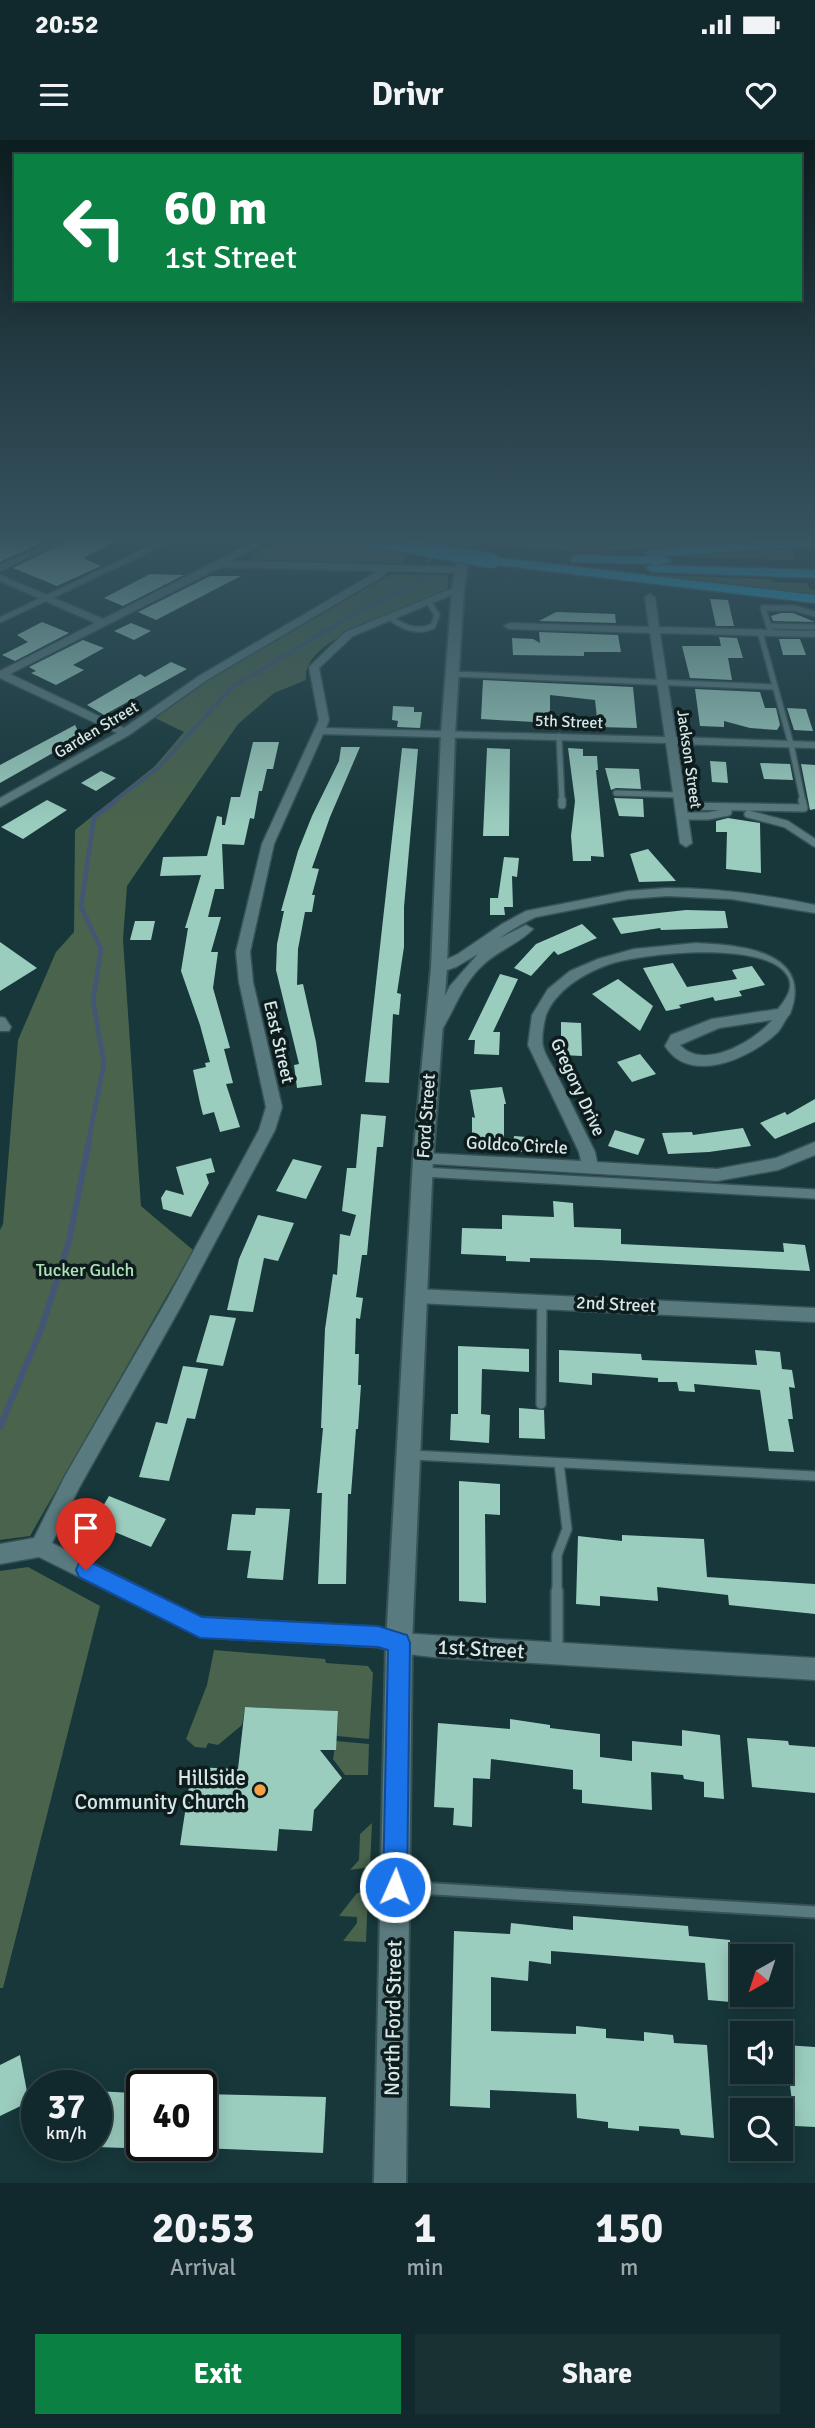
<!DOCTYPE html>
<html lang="en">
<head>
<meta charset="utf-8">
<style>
	body { margin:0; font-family:Signika,sans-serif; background:#1a3134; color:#f1f3f6; height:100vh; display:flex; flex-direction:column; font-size:26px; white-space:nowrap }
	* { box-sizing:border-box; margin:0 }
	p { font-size:23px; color:#9ca6a9 }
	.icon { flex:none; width:38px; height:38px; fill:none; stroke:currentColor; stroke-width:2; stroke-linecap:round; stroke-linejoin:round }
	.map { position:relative; height:2043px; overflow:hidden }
	.sheet { display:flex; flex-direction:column; background:#11292c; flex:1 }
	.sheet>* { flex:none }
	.banner { position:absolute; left:14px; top:14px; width:788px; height:147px; border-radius:0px; box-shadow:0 4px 18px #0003,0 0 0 2px #304548; background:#0b8043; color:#fff; overflow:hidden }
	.needle { width:46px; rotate:219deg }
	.buttons { position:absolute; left:730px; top:1804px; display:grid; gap:14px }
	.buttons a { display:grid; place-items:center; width:63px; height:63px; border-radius:0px; background:#11292c; box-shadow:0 4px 18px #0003,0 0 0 2px #304548; font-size:35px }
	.speed { position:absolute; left:21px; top:1930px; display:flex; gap:14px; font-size:35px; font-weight:700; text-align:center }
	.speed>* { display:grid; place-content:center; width:91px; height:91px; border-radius:50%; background:#11292c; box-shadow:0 4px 18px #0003,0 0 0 2px #304548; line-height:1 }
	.speed small { font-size:18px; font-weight:400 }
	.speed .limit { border:4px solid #111; border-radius:10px; background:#fff; color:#111 }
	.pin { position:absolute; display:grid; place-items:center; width:60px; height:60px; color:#fff; margin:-72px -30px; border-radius:50% 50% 50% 0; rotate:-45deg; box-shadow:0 0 7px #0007 }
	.pin .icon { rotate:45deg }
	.me { position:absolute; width:77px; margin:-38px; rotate:2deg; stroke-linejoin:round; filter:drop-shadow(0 0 5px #0008) }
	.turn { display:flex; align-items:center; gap:24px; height:147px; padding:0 35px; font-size:32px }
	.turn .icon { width:91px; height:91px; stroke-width:2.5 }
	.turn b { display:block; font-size:49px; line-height:60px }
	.eta { display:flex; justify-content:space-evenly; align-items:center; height:119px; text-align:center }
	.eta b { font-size:42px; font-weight:700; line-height:49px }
	.button { display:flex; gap:14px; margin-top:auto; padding:14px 35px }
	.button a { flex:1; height:80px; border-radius:0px; background:#0b8043; color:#fff; font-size:28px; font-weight:700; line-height:80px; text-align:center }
	.button a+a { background:#1a3134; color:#f1f3f6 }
	.status { display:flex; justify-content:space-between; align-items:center; height:49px; padding:0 35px; background:#11292c; direction:ltr }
	.status svg { height:19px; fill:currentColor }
	header { display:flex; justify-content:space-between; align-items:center; height:91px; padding:0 35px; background:#11292c; font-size:32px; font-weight:700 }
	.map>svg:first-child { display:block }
	.green { fill:#49634c }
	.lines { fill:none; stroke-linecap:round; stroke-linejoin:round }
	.stream-far2 { stroke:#425675; stroke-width:3.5 }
	.stream-far1 { stroke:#425675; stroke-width:4.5 }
	.stream { stroke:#425675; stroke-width:6 }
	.building { fill:#9bcdbf }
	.service-far3-casing { stroke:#375255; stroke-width:8 }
	.service-far2-casing { stroke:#375255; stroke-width:10 }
	.service-far1-casing { stroke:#375255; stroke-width:12 }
	.service-casing { stroke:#375255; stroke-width:15 }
	.minor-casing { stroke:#375255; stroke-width:3 }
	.tertiary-casing { stroke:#375255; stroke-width:4 }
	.secondary-casing { stroke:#375255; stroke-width:4 }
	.motorway-casing { stroke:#375255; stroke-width:3 }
	.service-far3 { stroke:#597a7e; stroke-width:5 }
	.service-far2 { stroke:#597a7e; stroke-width:7 }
	.service-far1 { stroke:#597a7e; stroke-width:9 }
	.service { stroke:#597a7e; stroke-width:11 }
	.minor { fill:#597a7e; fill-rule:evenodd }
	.tertiary { fill:#597a7e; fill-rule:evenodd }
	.secondary { fill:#48899c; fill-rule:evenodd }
	.motorway { fill:#1fabe1; fill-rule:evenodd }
	.motorway-bridge-casing { stroke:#375255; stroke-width:17; stroke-linecap:butt }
	.motorway-bridge { stroke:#1fabe1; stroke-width:14 }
	.route { fill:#1a73e8; stroke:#114b97; stroke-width:2 }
	.poi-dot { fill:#f5a246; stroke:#0e1c1d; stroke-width:2.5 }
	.labels { text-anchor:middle; stroke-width:7; stroke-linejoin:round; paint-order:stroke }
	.far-street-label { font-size:16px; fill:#d5e7e8; stroke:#0e1c1d }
	.street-label { font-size:18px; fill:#d5e7e8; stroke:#0e1c1d }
	.park-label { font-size:18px; fill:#aee4b5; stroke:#0e1c1d }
	.near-street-label { font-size:21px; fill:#d5e7e8; stroke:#0e1c1d }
	.near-poi-label { font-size:21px; fill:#d5e7e8; stroke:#0e1c1d; text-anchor:end }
</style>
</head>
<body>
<div class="status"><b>20:52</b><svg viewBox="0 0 49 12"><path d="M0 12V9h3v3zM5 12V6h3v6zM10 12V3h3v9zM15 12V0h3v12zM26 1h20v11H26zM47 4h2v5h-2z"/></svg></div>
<header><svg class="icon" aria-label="menu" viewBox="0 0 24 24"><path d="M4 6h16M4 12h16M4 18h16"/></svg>Drivr<svg class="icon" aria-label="heart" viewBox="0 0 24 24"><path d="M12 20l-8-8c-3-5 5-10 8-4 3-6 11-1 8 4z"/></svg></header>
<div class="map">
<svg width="815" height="2043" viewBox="0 0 815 2043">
	<rect width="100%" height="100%" fill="#17373a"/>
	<g class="green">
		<path d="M278 400H349L406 415 403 423 247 419Z"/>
		<path d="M478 400 631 404 762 402 592 412 477 404Z"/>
		<path d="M793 409 795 420 643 416Z"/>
		<path d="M391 434 446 435 448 436V448C420 469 301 493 306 540L274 553 238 584 127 746 123 799 141 1066 193 1110 30 1396 0 1400V1090L3 1084 18 900 56 812 74 792 75 690 155 626 184 592 155 578 208 540Z"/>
		<path d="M633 434 771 439 773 442 807 443 810 449 815 450V454Z"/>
		<path d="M28 1427 100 1466 3 1848H0V1431Z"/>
		<path d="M214 1510 325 1519 326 1523 368 1526 373 1533 369 1599 337 1596 338 1571 245 1567 242 1585 218 1605 208 1603 206 1608 195 1607 186 1599 207 1545Z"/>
		<path d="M336 1601 369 1604 368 1635H345L333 1619Z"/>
		<path d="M372 1683 370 1727 350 1730 359 1720 360 1694Z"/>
		<path d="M357 1753H368L366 1802 343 1801 357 1783V1777L339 1776Z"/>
	</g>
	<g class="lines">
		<g class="stream-far2">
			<path d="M428 421 439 400"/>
			<path d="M114 661 159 627 232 547 361 470 423 441 424 436"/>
		</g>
		<path class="stream-far1" d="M88 1003 104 923 93 861 101 809 81 767 94 677 117 660"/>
		<path class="stream" d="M0 1287 42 1187 69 1101 89 1001"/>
	</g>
	<g class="building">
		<path d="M0 400H48L0 422Z"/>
		<path d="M70 400H118L83 418 101 426 57 446 13 428Z"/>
		<path d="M150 434 184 435 123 466 104 458Z"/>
		<path d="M210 436H241L156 480 138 472Z"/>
		<path d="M710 459 728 460 734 486H716Z"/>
		<path d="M556 472 615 474 616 483 539 481Z"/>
		<path d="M781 473H793L815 482 773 481 771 476Z"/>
		<path d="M42 482 69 493 15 521 2 515 28 502 17 495Z"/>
		<path d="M131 483 151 491 134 500 114 491Z"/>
		<path d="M539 492 618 495 621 512H584V516L513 515 512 498 533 499 540 503Z"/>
		<path d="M719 497 737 498 743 518H728L732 540 690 538 682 506H721Z"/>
		<path d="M779 499H800L806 515H783Z"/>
		<path d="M83 500 104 508 73 525 84 530 56 545 31 533 36 531 29 527Z"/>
		<path d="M171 522 187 529 104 575 87 565 140 534 145 537Z"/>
		<path d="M483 540 633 547 637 588 598 587 595 560 550 555V583L481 579Z"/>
		<path d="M695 549 760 552 765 568H776L780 585 777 590 750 588 724 581V587L700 586Z"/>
		<path d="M393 566 414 567V572H422L420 588 397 587 398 581 392 580Z"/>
		<path d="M787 568 806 569 813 591 794 590Z"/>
		<path d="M75 585 81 597 0 643V625Z"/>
		<path d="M253 602H279L273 629H267L262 651H259L254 679 250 678 244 705 222 704 224 749H215L208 777H221L211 812H218L213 848 230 908 224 909 233 943 226 944 240 987 220 992 214 972 203 975 200 963 193 930 206 927 205 923 210 922 200 885 181 831 188 788H185L201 735 160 736 163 717 207 716 217 676 222 677V685H225L231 657H240Z"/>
		<path d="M341 607H360L330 677 312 728 319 729 312 755H315L312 772H305L298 809 297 845 303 844 316 902 322 945 297 948 294 925 299 924 276 830 277 804 284 771H281L298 711 312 676 339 621Z"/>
		<path d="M402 608 418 609 404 767V807L397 853 401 854 399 875 393 874 389 943 365 942Z"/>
		<path d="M487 608 510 609 509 696H483Z"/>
		<path d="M568 608 583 609V616H597L598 630H596L604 717 591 716V721H573L571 696 575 661Z"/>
		<path d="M710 621 726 622 728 643 712 642Z"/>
		<path d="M760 623 790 624 793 640 764 639Z"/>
		<path d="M801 624 815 625V669L810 670Z"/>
		<path d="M605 628 639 629 641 649 616 648 611 650Z"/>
		<path d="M101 631 116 638 96 651 81 643Z"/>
		<path d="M614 658 643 659 644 677 619 676Z"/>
		<path d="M47 660 67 670 23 699 1 687Z"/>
		<path d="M728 678 760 683 761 733 726 729 727 692H716V681Z"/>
		<path d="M648 709 676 741 639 742 630 714Z"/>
		<path d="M504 717 519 718 517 737 512 736 513 767H504L505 775H490V758H498Z"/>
		<path d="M686 770 725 771 728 788 661 790 660 788 621 794 612 778Z"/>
		<path d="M135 781H155L151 800H130Z"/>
		<path d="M582 784 597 798 558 815 554 811 531 836 514 828 536 804Z"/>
		<path d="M0 802 37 828 0 851Z"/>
		<path d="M673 823 687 847 737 839 732 830 752 826 765 845 739 851 742 856 715 861 713 857 679 865 681 868 666 871 643 828Z"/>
		<path d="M500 834 518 839 493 892H500L499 915 474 914 475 900H468Z"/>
		<path d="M618 839 653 866 640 891 592 854Z"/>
		<path d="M561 882 581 883 582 916 561 915Z"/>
		<path d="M640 914 656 934 632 942 617 922Z"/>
		<path d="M502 947 506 964H504V1003L472 1002V977L475 978 470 950Z"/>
		<path d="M815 959V982L775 999 760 983 785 972 787 975Z"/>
		<path d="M361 974 386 976 383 1007H377L367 1115H362L356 1157 363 1158 360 1179 356 1178 355 1214H359L358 1245H361L358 1289H356L351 1354H348L346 1444H318L322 1353H317L323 1288H321L325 1189 333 1134 337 1135 340 1094 350 1096 356 1075 342 1071 347 1028H356Z"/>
		<path d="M743 988 751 1006 709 1012 668 1014 662 993 692 992 693 995Z"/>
		<path d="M615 990 645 999 638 1015 608 1006Z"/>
		<path d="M514 996 540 998V1013L513 1011Z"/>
		<path d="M211 1018 215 1032 206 1034 209 1043 191 1077 163 1069 161 1058 166 1050 184 1055 176 1027Z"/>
		<path d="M293 1019 322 1026 306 1059 276 1051Z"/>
		<path d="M553 1061 573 1063 574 1087 621 1089V1104L784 1112 783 1103 805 1105 810 1131 599 1120 530 1118V1122L506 1121V1116L461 1114 462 1088 502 1089V1075L554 1077Z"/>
		<path d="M258 1075 294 1083 278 1121 264 1118 253 1172 227 1170 239 1119Z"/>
		<path d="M210 1175 236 1178 223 1226 196 1222Z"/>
		<path d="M458 1206 529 1209V1232L482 1229 481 1274 490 1275 489 1303 450 1300 451 1274H458Z"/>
		<path d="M559 1210 641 1214 642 1220 757 1225 755 1210 780 1212 782 1229 792 1230 795 1248 789 1247 793 1279H788L794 1312 769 1311 760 1250 694 1244 695 1252 679 1251 677 1242H658V1238L592 1233V1245L559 1242Z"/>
		<path d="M183 1226 208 1229 195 1279 187 1278 169 1341 139 1337 156 1282 167 1284Z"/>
		<path d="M519 1268 544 1270 545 1299 519 1298Z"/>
		<path d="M459 1341 500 1344V1375L485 1374 486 1463 459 1461Z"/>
		<path d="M109 1356 166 1379 151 1407 93 1383Z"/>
		<path d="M256 1368 290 1369 283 1440 247 1438 251 1411 227 1410 232 1374 255 1375Z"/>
		<path d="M622 1395 704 1399 707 1437 815 1444V1474L729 1465 728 1455 657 1447 658 1461 600 1456V1466L576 1464 578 1396 622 1401Z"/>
		<path d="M245 1567 338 1571 336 1610H320L342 1638 314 1670 312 1691 279 1689 277 1711 180 1705 192 1627 238 1629Z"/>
		<path d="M510 1579 550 1585V1588L600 1594V1617L632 1621V1601L682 1606V1590L720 1595 724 1659 704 1657V1642L684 1639 683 1635 651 1632 652 1670 582 1663V1650L573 1649V1630L491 1619 490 1639 473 1638 472 1687 453 1685 454 1668 434 1667 438 1583 510 1589Z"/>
		<path d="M747 1598 788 1601 789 1605 815 1607V1653L752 1647Z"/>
		<path d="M573 1776 688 1786 689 1796 730 1800 731 1816 742 1817V1863L708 1860 705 1823 551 1811V1824L529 1821 528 1841 491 1837V1891L576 1894V1886L606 1889V1898L644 1901V1892L673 1895 674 1903 707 1905 714 1998 681 1995 679 1989 639 1986V1991L608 1988V1982L577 1978 576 1954 490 1950V1968L450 1966 454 1791 510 1794 511 1783 573 1790Z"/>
		<path d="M785 1905 815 1907V1987L795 1986Z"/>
		<path d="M20 1915 29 1962 0 1976V1925Z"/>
		<path d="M96 1951 133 1953 126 2008 96 2007Z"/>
		<path d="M201 1954 326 1957 323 2013 201 2008Z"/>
	</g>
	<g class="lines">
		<g class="service-far3-casing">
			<g id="service-far3">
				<path d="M389 477C402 487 417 494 433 486L437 475 428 461"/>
				<path d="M0 480 169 400"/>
				<path d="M769 486 815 487"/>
				<path d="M760 492 791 604 803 661"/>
				<path d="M771 493 763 468H794L815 474"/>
				<path d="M452 534 775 547"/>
				<path d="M559 596 562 661"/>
				<path d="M616 653 679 655"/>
			</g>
		</g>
		<g class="service-far2-casing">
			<g id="service-far2">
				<path d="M562 665V660"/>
				<path d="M681 666 804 668 802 660"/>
				<path d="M748 674 786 684 815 703"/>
				<path d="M682 676H708L728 672"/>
			</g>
		</g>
		<g class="service-far1-casing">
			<g id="service-far1">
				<path d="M423 1032 815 1054"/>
				<path d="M541 1264 542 1160"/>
				<path d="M412 1315 815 1336"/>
				<path d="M557 1453V1415L567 1389 559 1323"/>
			</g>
		</g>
		<g class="service-casing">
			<g id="service">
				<path d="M557 1451V1513"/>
				<path d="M402 1747 815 1772"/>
			</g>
		</g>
		<g class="minor-casing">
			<g id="minor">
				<path d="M55 400H67L0 431V425Z"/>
				<path d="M258 400H270L231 421 461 427 466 430 461 433 387 431 385 435 207 540 129 595 0 667V658L117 593 0 538V531L95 483 0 441V435L103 479ZM221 427 378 431 199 536 124 588 10 534Z"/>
				<path d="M574 400H785L800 404 795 407 747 402 639 406Z"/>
				<path d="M458 446 463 449 461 451 353 496 319 528 329 580 326 588 665 597 650 493 509 489 504 486 509 483 649 487 645 457 650 454 655 457 659 487 815 491V497L660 493 676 597 815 602V608L677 604 692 703 686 707 680 703 666 603 323 594 274 704 250 812 253 842 282 967 275 990 180 1168 79 1348 52 1403 201 1477 378 1487 399 1493 432 1495 815 1518V1540L432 1517 399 1513 378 1507 200 1497 39 1417 0 1424V1404L34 1398 65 1336 168 1158 259 990 266 967 239 842 236 812 262 704 319 580 309 527 345 492Z"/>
				<path d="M667 748C717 748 766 755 815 765V773L731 759 667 756 628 759 536 777C523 783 511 790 500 798L526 785 533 789C520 803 497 811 483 825 461 845 454 872 438 896H428L426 892 450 846 478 814 456 827 439 833 432 828 434 825 458 814 502 784 526 771 628 751Z"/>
				<path d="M696 803C735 805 815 809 790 874 785 879 783 886 778 892 751 918 690 946 665 906L671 895 712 879 778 869C786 859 795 847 787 835 766 800 640 813 607 825 583 834 556 850 546 875 544 882 541 899 543 906 545 916 553 926 557 935 570 961 582 986 595 1012L597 1022 717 1029 776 1018 815 1002V1015L778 1030 717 1041 417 1023 415 1019 417 1015 423 1013 581 1021 579 1012 528 905 532 875 548 849 570 831 598 819 634 809ZM772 880C754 902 703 931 680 905L719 888Z"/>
				<path d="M0 877 5 878 11 887 9 891H0Z"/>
				<path d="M416 1149 815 1168V1182L416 1163 410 1161 407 1156 410 1151Z"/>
			</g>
		</g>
		<g class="tertiary-casing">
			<path id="tertiary" d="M460 400H471L464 449 455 594 447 828 433 1019 412 1503 406 2043H374L386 1503 413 1019 431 828 441 594 452 449Z"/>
		</g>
		<g class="secondary-casing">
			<path id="secondary" d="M815 401V407H795L789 404 795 401Z"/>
		</g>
		<g class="motorway-casing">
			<g id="motorway">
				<path d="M794 400 799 401V407L651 417 645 413 651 409Z"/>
				<path d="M576 415 666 417 672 421 658 425 815 430V438L652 432 646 428 652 424 572 422 570 419Z"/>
				<path d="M493 417 815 455V463L489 424V418Z"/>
			</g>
		</g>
		<use href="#service-far3" class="service-far3"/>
		<use href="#service-far2" class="service-far2"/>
		<use href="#service-far1" class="service-far1"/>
		<use href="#service" class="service"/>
		<use href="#minor" class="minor"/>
		<use href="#tertiary" class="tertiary"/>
		<use href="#secondary" class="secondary"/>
		<use href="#motorway" class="motorway"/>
		<g class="motorway-bridge-casing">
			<path id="motorway-bridge" d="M374 400 493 421"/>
		</g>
		<use href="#motorway-bridge" class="motorway-bridge"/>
	</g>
	<linearGradient id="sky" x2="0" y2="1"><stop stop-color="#0d1e20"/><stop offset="0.58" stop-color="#365360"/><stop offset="1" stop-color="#365360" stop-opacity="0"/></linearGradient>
	<rect width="815" height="686" fill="url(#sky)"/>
	<path class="route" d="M86 1420 202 1477 378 1486 407 1495 410 1503 407 1747 403 1756 395 1759 387 1756 383 1747 388 1510 378 1507 200 1498 79 1437 76 1430 79 1423Z"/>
	<circle class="poi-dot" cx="260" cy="1650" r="7"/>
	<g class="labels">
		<g class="far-street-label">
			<text transform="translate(569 581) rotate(2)" y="6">5th Street</text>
			<text transform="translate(96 589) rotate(-31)" y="6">Garden Street</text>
			<text transform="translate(690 619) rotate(82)" y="6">Jackson Street</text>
		</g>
		<g class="street-label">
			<text transform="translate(279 902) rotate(77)" y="6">East Street</text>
			<text transform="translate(578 947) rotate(65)" y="6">Gregory Drive</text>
			<text transform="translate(426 976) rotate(-86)" y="6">Ford Street</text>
			<text transform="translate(517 1005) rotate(3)" y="6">Goldco Circle</text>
			<text transform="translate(616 1164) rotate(3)" y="6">2nd Street</text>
		</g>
		<g class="park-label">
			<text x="85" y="1136">Tucker Gulch</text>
		</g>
		<g class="near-street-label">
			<text transform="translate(481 1509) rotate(3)" y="7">1st Street</text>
			<text transform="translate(393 1878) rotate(-89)" y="7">North Ford Street</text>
		</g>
		<g class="near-poi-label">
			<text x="246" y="1645">Hillside<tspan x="246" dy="24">Community Church</tspan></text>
		</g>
	</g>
</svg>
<div class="buttons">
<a><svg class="needle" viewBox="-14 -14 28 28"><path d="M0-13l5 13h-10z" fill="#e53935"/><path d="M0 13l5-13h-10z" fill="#9ca6a9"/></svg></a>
<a><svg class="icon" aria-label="sound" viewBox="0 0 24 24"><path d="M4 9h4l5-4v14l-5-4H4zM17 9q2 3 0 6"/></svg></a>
<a><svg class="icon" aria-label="search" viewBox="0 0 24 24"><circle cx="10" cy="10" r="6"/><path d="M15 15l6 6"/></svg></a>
</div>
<div class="speed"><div>37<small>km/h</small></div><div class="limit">40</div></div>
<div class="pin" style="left:86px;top:1430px;background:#d93025"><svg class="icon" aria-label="arrive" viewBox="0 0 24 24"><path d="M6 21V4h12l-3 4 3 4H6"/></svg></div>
<svg class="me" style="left:395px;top:1747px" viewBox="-20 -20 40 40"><circle r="17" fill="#1a73e8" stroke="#fff" stroke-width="3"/><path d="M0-11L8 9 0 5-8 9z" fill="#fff"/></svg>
<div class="banner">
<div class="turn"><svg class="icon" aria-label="left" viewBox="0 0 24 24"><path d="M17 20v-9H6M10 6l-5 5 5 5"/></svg><div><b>60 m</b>1st Street</div></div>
</div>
</div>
<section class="sheet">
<div class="eta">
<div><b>20:53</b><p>Arrival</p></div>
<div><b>1</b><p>min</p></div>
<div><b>150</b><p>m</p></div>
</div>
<div class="button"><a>Exit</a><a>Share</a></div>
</section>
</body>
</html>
